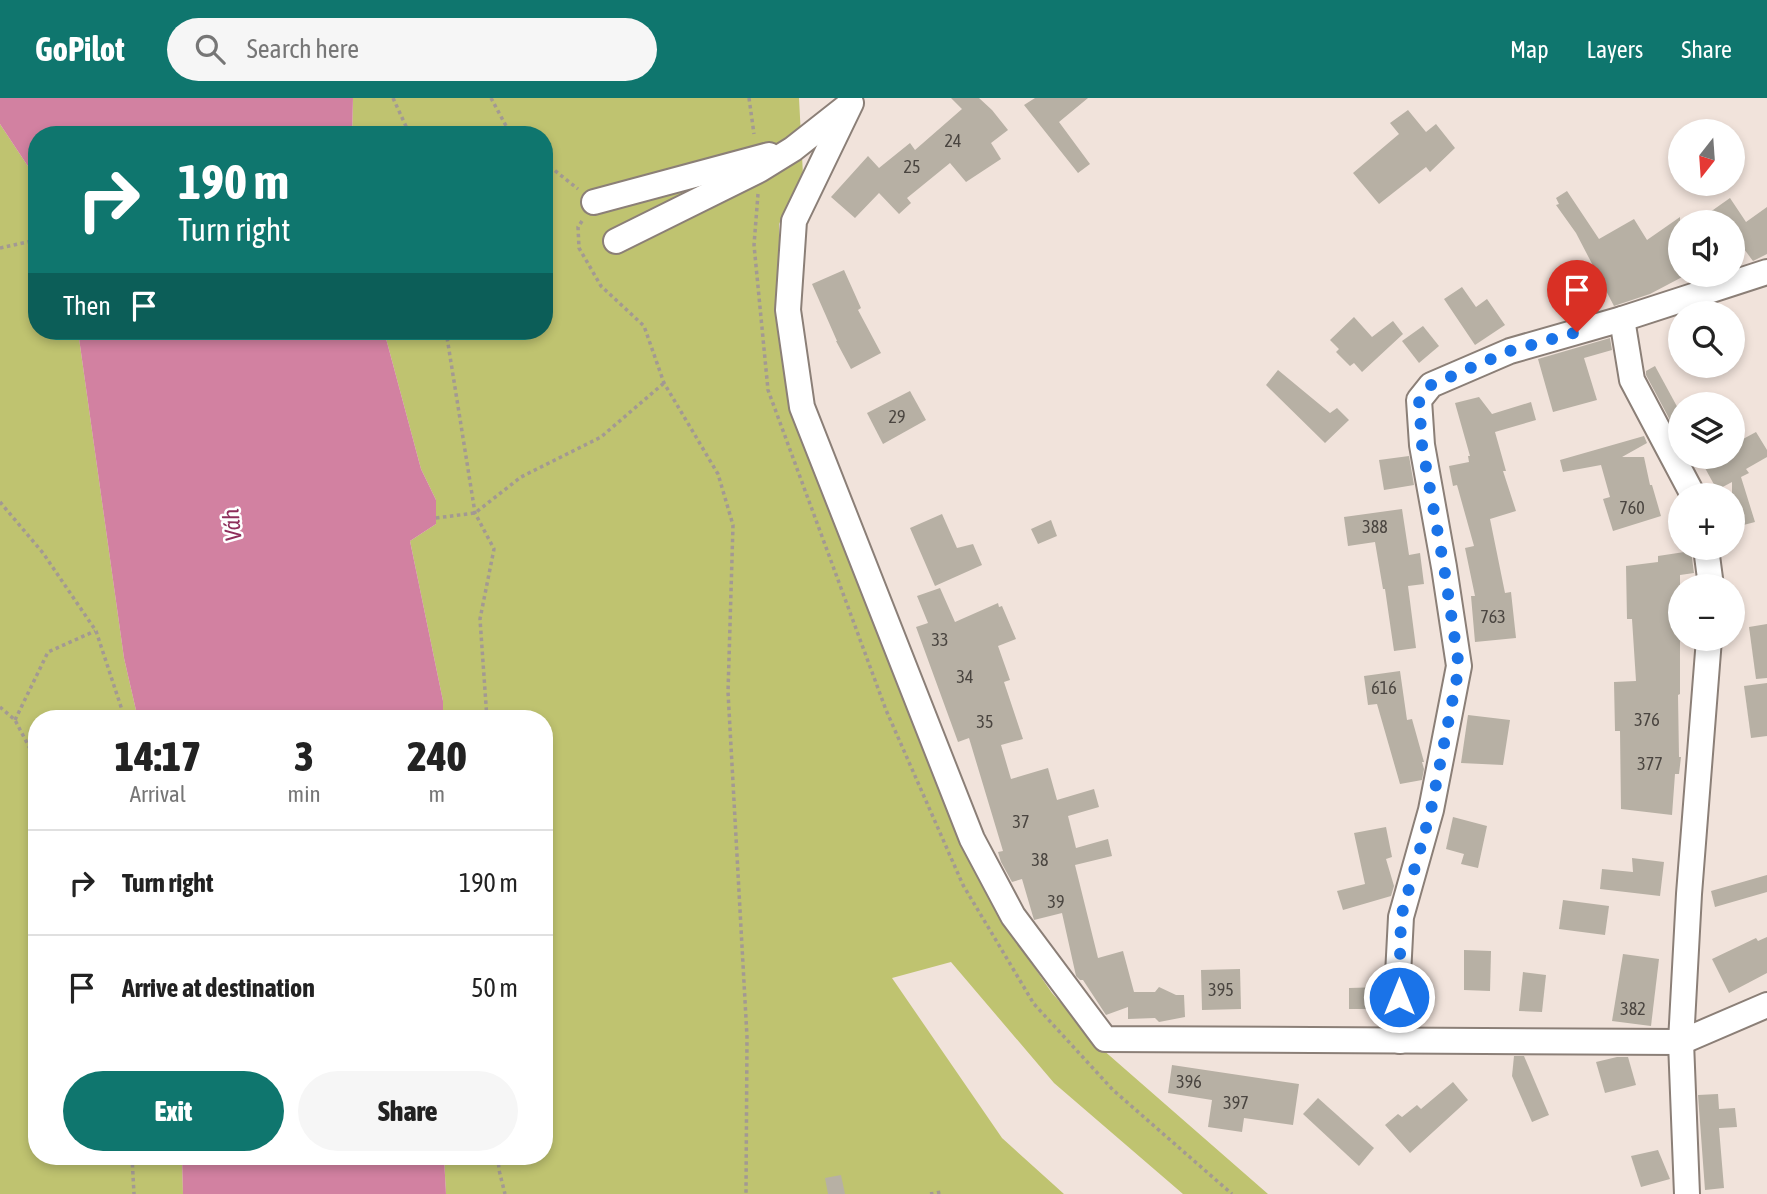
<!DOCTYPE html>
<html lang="en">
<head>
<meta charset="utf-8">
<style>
	body { margin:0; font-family:"Asap Condensed",sans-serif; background:#f6f6f6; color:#222; height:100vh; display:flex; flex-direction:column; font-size:26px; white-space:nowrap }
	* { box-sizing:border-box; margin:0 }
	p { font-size:23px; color:#767676 }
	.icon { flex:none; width:38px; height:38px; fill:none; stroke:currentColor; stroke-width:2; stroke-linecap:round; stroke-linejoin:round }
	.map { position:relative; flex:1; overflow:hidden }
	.side { position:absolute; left:28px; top:612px; width:525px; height:455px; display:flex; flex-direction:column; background:#fff; border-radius:28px; box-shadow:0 4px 10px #0003 }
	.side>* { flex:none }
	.hud { position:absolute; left:28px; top:28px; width:525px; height:214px; border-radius:28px; box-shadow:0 4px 10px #0003; background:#0f766e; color:#fff; overflow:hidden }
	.needle { width:46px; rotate:197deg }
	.fabs { position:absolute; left:1668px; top:21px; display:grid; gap:14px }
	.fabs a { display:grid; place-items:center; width:77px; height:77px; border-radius:50%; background:#fff; box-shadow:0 4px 10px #0003; font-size:35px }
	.pin { position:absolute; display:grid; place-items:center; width:60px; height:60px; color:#fff; margin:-72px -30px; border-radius:50% 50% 50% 0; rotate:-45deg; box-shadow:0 0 7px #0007 }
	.pin .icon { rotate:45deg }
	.me { position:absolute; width:77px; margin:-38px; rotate:0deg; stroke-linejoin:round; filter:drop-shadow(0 0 5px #0008) }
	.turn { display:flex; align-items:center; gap:24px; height:147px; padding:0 35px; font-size:32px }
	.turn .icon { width:91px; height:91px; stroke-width:2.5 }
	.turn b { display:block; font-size:49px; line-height:60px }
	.then { display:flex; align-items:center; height:66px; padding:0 35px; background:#0003; gap:14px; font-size:26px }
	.eta { display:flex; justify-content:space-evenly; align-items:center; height:119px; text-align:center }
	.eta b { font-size:42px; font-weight:800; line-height:49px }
	.action { display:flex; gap:14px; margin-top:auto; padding:14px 35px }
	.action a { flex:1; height:80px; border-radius:42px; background:#0f766e; color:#fff; font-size:28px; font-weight:800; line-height:80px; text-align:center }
	.action a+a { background:#f6f6f6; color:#222 }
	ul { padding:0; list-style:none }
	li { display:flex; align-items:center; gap:21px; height:105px; padding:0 35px; border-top:2px solid #e0e0e0 }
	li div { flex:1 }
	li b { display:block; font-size:26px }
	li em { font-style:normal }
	header { display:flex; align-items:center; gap:42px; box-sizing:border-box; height:98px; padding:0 35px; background:#0f766e; color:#fff }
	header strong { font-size:33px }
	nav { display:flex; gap:38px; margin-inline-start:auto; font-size:24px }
	.search { width:490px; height:63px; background:#f6f6f6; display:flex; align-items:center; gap:18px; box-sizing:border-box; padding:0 24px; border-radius:38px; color:#767676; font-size:26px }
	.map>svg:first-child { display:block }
	.green { fill:#bfc370 }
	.water { fill:#d281a1 }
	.building { fill:#b7b0a4 }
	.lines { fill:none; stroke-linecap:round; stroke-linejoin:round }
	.minor-casing { stroke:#8b7f77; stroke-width:28 }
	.path { stroke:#a39993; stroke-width:3.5; stroke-dasharray:3.5 3.5; stroke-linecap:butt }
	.minor { stroke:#fff; stroke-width:24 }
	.route { stroke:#1a73e8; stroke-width:12; stroke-dasharray:0 21.6 }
	.labels { text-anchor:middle; stroke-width:5; stroke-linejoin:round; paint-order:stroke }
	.number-label { font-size:18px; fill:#4a4540 }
	.water-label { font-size:23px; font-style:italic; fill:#8e2e5b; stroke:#fff }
</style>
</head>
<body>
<header>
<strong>GoPilot</strong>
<div class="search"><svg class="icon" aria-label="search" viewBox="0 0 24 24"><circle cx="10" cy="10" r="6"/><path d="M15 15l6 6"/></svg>Search here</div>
<nav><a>Map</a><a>Layers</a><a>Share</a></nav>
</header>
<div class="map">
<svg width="1767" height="1096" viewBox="0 0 1767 1096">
	<rect width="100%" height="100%" fill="#f1e3db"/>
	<g class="green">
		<path d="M353 0H799L803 77 779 126 780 213 793 304 1001 821 1052 895 1102 951 1268 1096H1183L1054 985 951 864 892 880 1002 1040 1064 1096H446L444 1059H544V621H443V603L410 443 436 426V402L421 371 384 233H544V37H352Z"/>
		<path d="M0 26 37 82V233H78L124 560 138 621H37V1059H182L183 1096H0Z"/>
	</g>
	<g class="water">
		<path d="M0 0H353L352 37H37V82L0 26Z"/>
		<path d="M78 233H384L421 371 436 402V426L410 443 443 603V621H138L124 560Z"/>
		<path d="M182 1059H444L446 1096H183Z"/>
	</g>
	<g class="building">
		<path d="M951 0H979L992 12 1008 32 991 45 1001 61 966 84 950 65 907 100 911 105 899 116 879 95 855 120 831 99 868 58 879 70 910 45 915 52 962 11Z"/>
		<path d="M1035 0H1088L1059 24 1090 66 1078 75 1024 7Z"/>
		<path d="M1408 12 1426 34 1436 26 1455 50 1430 74 1426 69 1379 106 1353 75 1399 36 1390 25Z"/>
		<path d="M1567 93 1599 141 1634 121 1647 142 1680 119V177H1686L1650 196 1614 208 1576 135 1556 107 1559 106 1556 100Z"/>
		<path d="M1730 100 1746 124 1767 109V156L1753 163 1732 135V124H1696Z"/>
		<path d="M844 172 861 210 858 212 881 255 851 271 836 243H837L812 186Z"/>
		<path d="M1462 189 1476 209 1487 201 1505 227 1475 247 1444 201Z"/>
		<path d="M1354 219 1372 239 1393 223 1403 236 1362 274 1354 265 1350 268 1336 254 1339 251 1330 242Z"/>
		<path d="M1423 228 1439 248 1419 265 1402 243Z"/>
		<path d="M1610 240 1612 252 1584 260 1597 302 1553 314 1538 261Z"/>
		<path d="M1655 268 1680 314V341L1646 277V273Z"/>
		<path d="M1278 272 1330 315 1337 310 1349 322 1325 345 1266 287Z"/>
		<path d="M910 293 926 322 883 346 867 315Z"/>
		<path d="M1479 299 1492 316 1531 304 1536 322 1495 334 1506 373H1503L1516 413 1490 421 1505 495 1511 494 1516 540 1475 544 1471 498H1475L1465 450 1474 448 1457 387 1453 388 1449 368 1469 364 1468 358H1470L1455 305Z"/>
		<path d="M1756 334 1767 352V359L1746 371 1749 375 1741 379 1755 424 1732 430V384L1717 392 1699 359H1732V347Z"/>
		<path d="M1644 338 1647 345 1622 359H1644L1650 387H1652L1661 418 1613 433 1603 401 1610 399 1601 367 1563 374 1560 362Z"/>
		<path d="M1409 358 1414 387 1384 392 1379 362Z"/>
		<path d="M1402 411 1409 457 1420 455 1424 486 1408 488 1416 550 1394 553 1385 491H1383L1375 444 1348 448 1344 419Z"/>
		<path d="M942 416 957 450 973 446 982 467 935 488 910 430Z"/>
		<path d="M1051 422 1057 438 1038 446 1031 431Z"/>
		<path d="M1691 453 1694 475 1680 477V596L1678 597 1679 659H1681L1679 676H1675L1672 717 1621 711 1620 633H1615L1614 584 1636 583 1632 521H1627L1626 468 1658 464V458Z"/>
		<path d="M940 490 955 524 998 505 999 509 1002 508 1016 541 998 548 1010 582 1004 584 1023 641 1001 647 1011 681 1048 670 1057 702 1094 691 1099 709 1068 718 1076 750 1108 741 1112 758 1075 767 1098 860 1123 853 1134 894H1155L1159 889 1176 897H1184L1185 919 1159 924 1155 920 1128 921V909L1106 917 1083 882H1080L1076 878 1062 815 1034 822 1022 781 1012 784 1001 764 998 754 1003 753 969 640 958 644 916 529 928 525 917 498Z"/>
		<path d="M1767 526V580L1756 581 1749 529Z"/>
		<path d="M1400 573 1407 622 1412 621 1424 664H1422L1424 671 1422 682 1400 686 1377 606 1368 607 1364 578Z"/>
		<path d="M1767 585V638L1751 640 1744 588Z"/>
		<path d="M1468 617 1510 622 1503 667 1461 665Z"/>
		<path d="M1453 719 1487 728 1478 770 1461 766 1464 756 1446 751Z"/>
		<path d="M1386 729 1392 759 1386 761 1394 788 1391 798 1343 812 1337 793 1365 786 1354 735Z"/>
		<path d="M1632 760 1664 764 1660 798 1600 791 1602 771 1633 774Z"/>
		<path d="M1767 777V794L1715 809 1711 793Z"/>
		<path d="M1563 802 1609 808 1605 837 1559 831Z"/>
		<path d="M1767 839V875L1729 895 1712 861 1756 840 1758 843Z"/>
		<path d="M1464 852 1491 853 1490 893 1464 892Z"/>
		<path d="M1623 856 1659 861 1651 928 1612 923Z"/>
		<path d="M1240 871 1241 911 1202 912 1201 872Z"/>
		<path d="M1523 874 1546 877 1542 914 1519 913Z"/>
		<path d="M1383 889 1384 911H1349V890Z"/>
		<path d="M1514 958H1524L1549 1017 1532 1024 1512 978Z"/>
		<path d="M1617 959H1628L1636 987 1605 995 1596 964Z"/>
		<path d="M1172 967 1299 986 1293 1027 1244 1020 1242 1034 1208 1029 1212 1002 1168 995Z"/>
		<path d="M1453 984 1468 1002 1410 1055 1385 1027 1398 1016 1402 1019 1417 1007 1421 1011Z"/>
		<path d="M1718 996 1719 1011 1735 1010 1737 1029 1719 1030 1724 1090 1705 1092 1698 997Z"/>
		<path d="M1318 1000 1374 1050 1359 1068 1303 1016Z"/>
		<path d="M1658 1052 1670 1081 1641 1089 1631 1058Z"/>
		<path d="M841 1077 845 1096H828L825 1080Z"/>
	</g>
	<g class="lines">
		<g class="minor-casing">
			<g id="minor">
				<path d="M851 5 794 123 788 212 802 309 972 741 1013 818 1105 941 1681 944 1767 907"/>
				<path d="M594 104 769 57"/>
				<path d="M616 143 759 72 793 51 845 10"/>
				<path d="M1622 221 1632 282 1693 397"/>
				<path d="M1706 450 1711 488"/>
				<path d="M1400 943 1398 877 1401 819 1431 712 1459 568 1444 469 1422 347 1419 302 1431 287 1510 253 1622 221 1767 174"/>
				<path d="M1687 1096 1681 944 1689 796 1709 541"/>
			</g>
		</g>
		<g class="path">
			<path d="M393 0 410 37"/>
			<path d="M491 0 511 37"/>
			<path d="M749 0 754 36"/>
			<path d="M544 64 578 91"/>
			<path d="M758 96 754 147 768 292 886 612 963 787 1034 906 1113 992 1232 1096"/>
			<path d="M582 123 578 129 579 150 601 188 644 228 664 285 718 376 733 427 728 594 747 939 746 1096"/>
			<path d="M0 150 37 142"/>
			<path d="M446 233 475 415 494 451 480 521 487 621"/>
			<path d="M0 404 43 455 96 533 125 621"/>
			<path d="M436 420 475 415 521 379 601 339 664 285"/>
			<path d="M0 609 15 622 37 664"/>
			<path d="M15 622 48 554 95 533"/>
			<path d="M132 1059 134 1096"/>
			<path d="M498 1059 499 1072 505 1096"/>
			<path d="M930 1096 941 1094"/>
		</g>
		<use href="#minor" class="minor"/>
	</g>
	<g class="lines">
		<path class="route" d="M1399 899 1401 819 1431 712 1459 569 1444 469 1422 347 1419 302 1431 287 1510 253 1577 234"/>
	</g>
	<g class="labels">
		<g class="number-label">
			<text x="953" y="49">24</text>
			<text x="912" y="75">25</text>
			<text x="897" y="325">29</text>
			<text x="1632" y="416">760</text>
			<text x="1375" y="435">388</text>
			<text x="1493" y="525">763</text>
			<text x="940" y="548">33</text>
			<text x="965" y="585">34</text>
			<text x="1384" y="596">616</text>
			<text x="1647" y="628">376</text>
			<text x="985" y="630">35</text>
			<text x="1650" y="672">377</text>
			<text x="1021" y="730">37</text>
			<text x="1040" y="768">38</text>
			<text x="1056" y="810">39</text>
			<text x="1221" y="898">395</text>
			<text x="1633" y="917">382</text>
			<text x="1189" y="990">396</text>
			<text x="1236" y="1011">397</text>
		</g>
		<g class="water-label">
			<text transform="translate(232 427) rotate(-96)" y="8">Váh</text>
		</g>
	</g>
</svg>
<div class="fabs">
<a><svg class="needle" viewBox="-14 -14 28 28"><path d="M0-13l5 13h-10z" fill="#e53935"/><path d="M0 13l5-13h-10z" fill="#767676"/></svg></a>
<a><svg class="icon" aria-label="sound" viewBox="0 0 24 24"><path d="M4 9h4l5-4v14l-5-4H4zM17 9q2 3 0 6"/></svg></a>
<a><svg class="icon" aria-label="search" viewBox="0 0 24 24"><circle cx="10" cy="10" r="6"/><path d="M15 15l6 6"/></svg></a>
<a><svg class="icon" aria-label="layers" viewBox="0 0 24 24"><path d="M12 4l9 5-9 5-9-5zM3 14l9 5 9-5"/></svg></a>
<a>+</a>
<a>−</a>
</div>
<div class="pin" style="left:1577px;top:234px;background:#d93025"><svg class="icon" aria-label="arrive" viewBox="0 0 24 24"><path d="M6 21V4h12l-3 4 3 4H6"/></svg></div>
<svg class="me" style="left:1399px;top:899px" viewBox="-20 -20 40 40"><circle r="17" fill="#1a73e8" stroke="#fff" stroke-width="3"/><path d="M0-11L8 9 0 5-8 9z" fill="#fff"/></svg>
<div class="hud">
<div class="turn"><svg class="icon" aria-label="right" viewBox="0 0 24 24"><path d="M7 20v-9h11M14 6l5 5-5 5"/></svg><div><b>190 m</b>Turn right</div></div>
<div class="then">Then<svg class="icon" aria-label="arrive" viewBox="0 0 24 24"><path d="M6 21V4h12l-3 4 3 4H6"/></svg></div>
</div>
<section class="side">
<div class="eta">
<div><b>14:17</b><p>Arrival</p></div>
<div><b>3</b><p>min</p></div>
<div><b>240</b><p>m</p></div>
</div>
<ul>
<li><svg class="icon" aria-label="right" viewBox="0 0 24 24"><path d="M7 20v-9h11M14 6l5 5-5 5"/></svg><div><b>Turn right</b></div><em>190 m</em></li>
<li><svg class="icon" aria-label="arrive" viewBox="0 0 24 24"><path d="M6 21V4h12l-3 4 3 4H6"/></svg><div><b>Arrive at destination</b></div><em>50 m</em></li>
</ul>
<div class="action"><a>Exit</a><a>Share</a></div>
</section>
</div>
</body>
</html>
